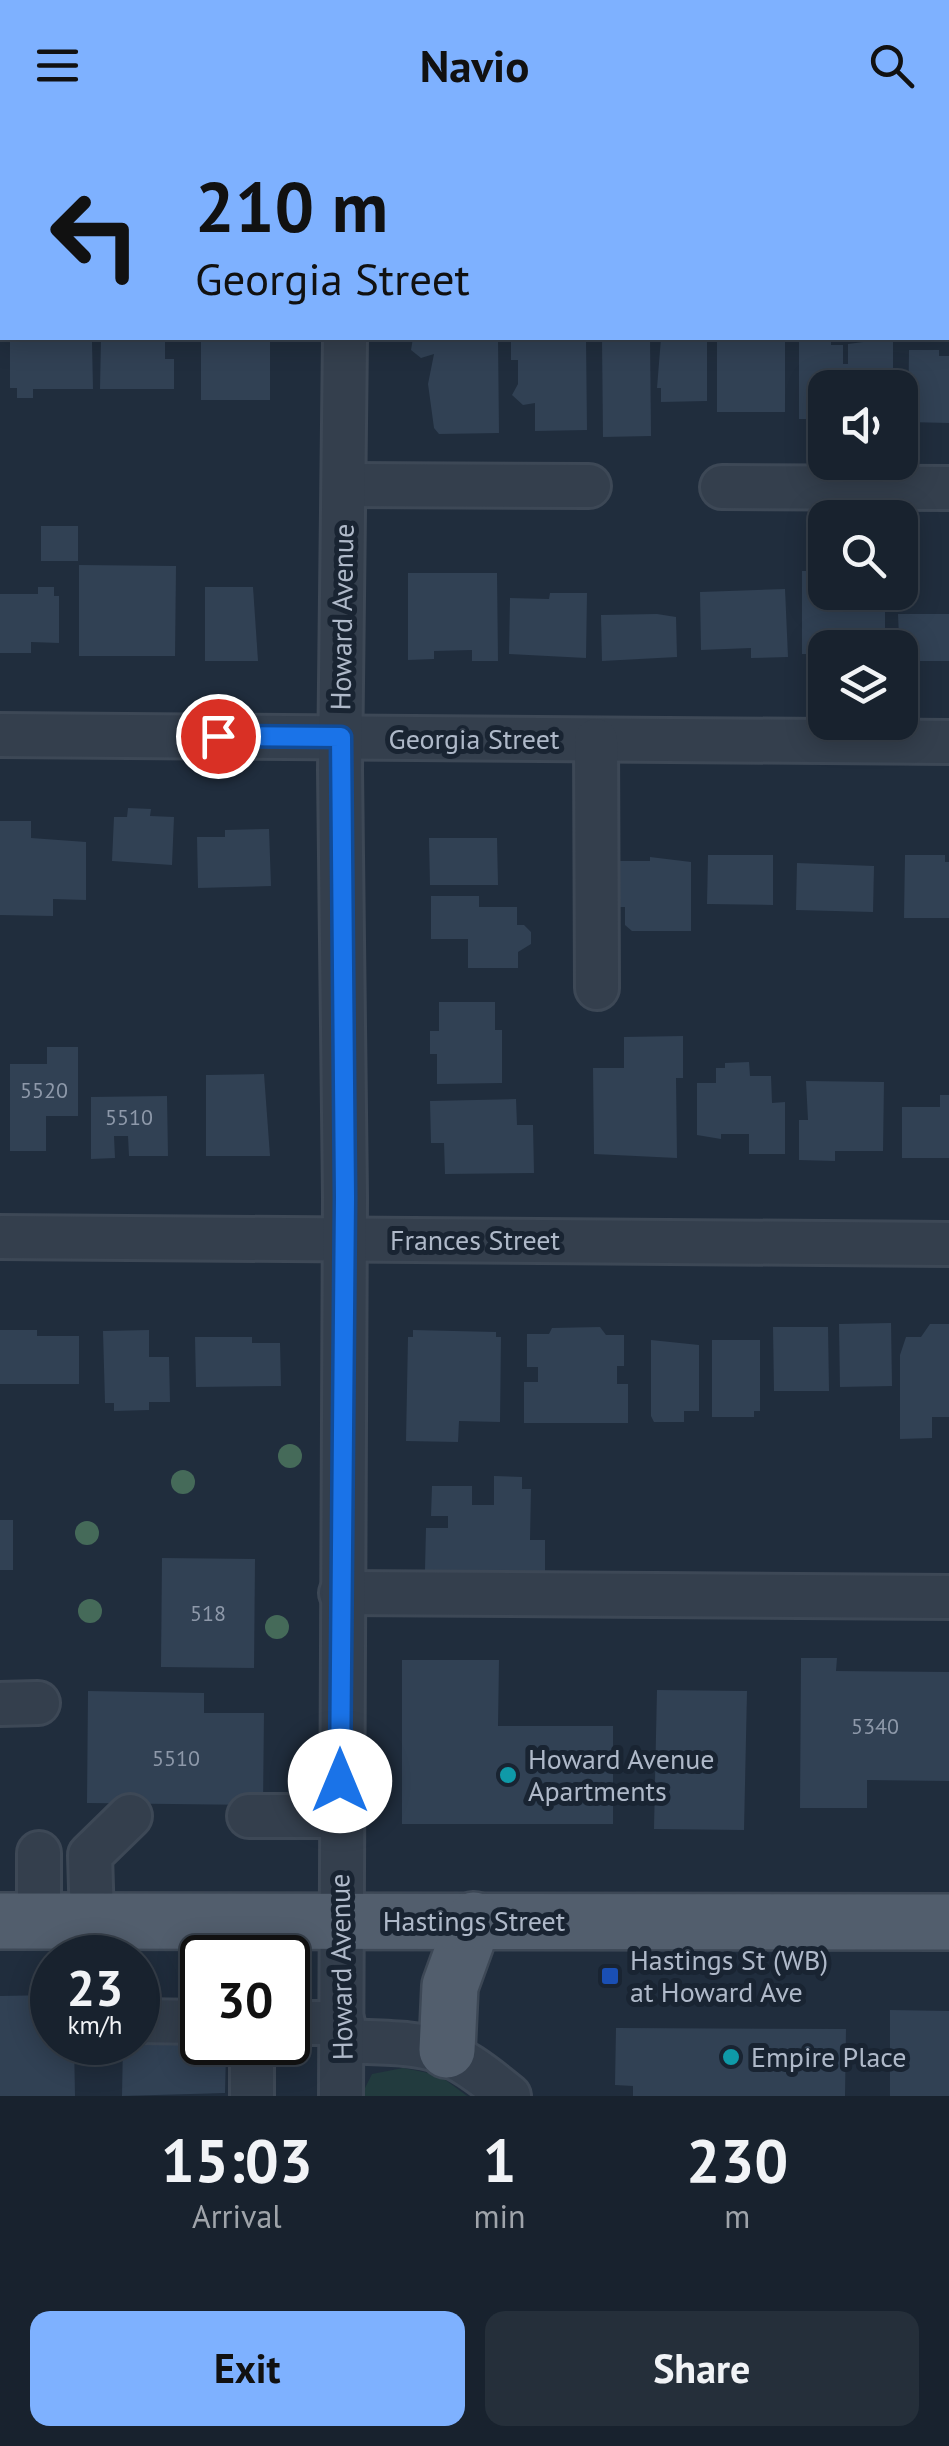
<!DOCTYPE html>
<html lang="en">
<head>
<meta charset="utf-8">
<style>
	body { margin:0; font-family:"PT Sans",sans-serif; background:#252f3a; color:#f1f3f6; height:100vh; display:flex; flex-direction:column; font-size:38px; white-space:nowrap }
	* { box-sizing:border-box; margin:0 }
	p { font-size:32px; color:#9fa4aa }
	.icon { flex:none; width:55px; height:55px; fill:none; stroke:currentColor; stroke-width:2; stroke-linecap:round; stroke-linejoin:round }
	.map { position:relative; height:1966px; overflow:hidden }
	.drawer { display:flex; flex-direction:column; background:#18222e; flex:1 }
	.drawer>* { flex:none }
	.hud { position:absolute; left:0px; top:0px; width:950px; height:210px; box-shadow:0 5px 25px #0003,0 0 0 2px #363f4a; background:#7eb1ff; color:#111; overflow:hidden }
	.buttons { position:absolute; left:808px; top:240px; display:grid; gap:20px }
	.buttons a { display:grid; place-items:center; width:110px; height:110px; border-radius:20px; background:#18222e; box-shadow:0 5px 25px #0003,0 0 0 2px #363f4a; font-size:50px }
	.speed { position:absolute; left:30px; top:1805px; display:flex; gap:20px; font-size:50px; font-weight:700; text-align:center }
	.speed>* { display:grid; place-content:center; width:130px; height:130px; border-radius:50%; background:#18222e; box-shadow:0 5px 25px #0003,0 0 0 2px #363f4a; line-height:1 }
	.speed small { font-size:25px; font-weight:400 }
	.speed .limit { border:5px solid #111; border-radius:15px; background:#fff; color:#111 }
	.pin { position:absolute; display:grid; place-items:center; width:85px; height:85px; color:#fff; margin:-42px; border:5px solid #fff; border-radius:50%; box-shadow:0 2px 10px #0007 }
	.me { position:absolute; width:110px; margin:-55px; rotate:0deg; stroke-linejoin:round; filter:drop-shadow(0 0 8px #0008) }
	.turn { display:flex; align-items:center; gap:35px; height:210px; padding:0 30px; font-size:45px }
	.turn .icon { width:130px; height:130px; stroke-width:2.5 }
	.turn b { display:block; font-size:70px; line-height:85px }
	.eta { display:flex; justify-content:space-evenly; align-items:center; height:170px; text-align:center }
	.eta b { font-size:60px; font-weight:700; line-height:70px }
	.action { display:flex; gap:20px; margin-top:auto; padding:20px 30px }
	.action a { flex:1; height:115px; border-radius:20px; background:#7eb1ff; color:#111; font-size:40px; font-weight:700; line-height:115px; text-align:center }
	.action a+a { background:#252f3a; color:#f1f3f6 }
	header { display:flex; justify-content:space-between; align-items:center; height:130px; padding:0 30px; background:#7eb1ff; color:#111; font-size:45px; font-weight:700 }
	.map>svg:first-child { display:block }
	.green { fill:#223b3e }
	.building { fill:#314154 }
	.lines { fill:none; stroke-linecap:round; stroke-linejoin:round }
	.minor-casing { stroke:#3d4856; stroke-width:48 }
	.major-casing { stroke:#3d4856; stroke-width:60 }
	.minor { stroke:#343f4d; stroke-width:42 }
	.major { stroke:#525e6d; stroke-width:55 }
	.tree { fill:#456a59 }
	.route-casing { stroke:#114b97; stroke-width:25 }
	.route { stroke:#1a73e8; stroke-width:18 }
	.culture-dot { fill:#0f9aa8; stroke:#192432; stroke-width:4 }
	.transit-dot { fill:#1a4fb4; stroke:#192432; stroke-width:4 }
	.labels { text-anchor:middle; stroke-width:10; stroke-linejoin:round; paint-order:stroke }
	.number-label { font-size:22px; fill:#8e99aa }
	.street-label { font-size:28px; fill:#afb9c9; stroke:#192432 }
	.poi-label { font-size:28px; fill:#afb9c9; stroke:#192432; text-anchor:start }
</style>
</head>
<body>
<header><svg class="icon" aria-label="menu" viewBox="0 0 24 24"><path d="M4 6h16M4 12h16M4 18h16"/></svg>Navio<svg class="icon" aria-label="search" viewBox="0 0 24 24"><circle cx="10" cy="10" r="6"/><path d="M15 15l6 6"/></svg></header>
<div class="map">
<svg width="949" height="1966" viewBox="0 0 949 1966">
	<rect width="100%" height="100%" fill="#202d3d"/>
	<path class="green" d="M403 1938 439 1945 467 1966H361L372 1944Z"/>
	<g class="building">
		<path d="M101 208H165V229H174V259H100Z"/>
		<rect x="201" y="208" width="69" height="62"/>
		<path d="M413 208H498L499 303 439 304 434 298 428 254 434 224 421 228 411 220Z"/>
		<path d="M511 208H586L587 300 535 301V273L523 275 512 265 518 254V230H511Z"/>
		<path d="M602 208H650L651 306 603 307Z"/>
		<path d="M661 208H707V271L661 272V258H657Z"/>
		<rect x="717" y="208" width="68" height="74"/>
		<path d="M799 208H821L831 211V215H843V234H848V214L893 208V258H825V295H811V289H799Z"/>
		<path d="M10 212H92L93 259H33V268H17V258H10Z"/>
		<path d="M909 220H939V226H949V293L908 292Z"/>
		<rect x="41" y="396" width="37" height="35"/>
		<path d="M79 435 176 436 175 526H79Z"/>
		<path d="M802 441H825V462H885V518L829 515 825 524H802Z"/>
		<path d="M408 443H497L498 531H472V520L434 521V529L408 530Z"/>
		<path d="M38 457H54V466H59V513L31 512V523H0V464H38Z"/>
		<path d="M205 457H253L258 531H205Z"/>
		<path d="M785 459 788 527 751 528V518L701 520 700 462Z"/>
		<path d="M550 463H587L586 528 509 524 510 468 549 469Z"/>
		<path d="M657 484 676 487 677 527 602 531 601 485Z"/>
		<path d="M898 484H949V531H900Z"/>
		<path d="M128 678 151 679 150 686 174 687 172 735 112 731 114 687H127Z"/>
		<path d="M0 691H31V708L86 712V770L53 769V786L0 785Z"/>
		<path d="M269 699 271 756 198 758 197 707H225V700Z"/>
		<path d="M429 708H497L498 755H430Z"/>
		<path d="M708 725H773V775L707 774Z"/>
		<path d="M905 725H945V732H949V788H904Z"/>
		<path d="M650 727 691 732V801H632L625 795V777H614V731H650Z"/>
		<path d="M797 733 874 736 873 782 796 780Z"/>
		<path d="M431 766H479V777H517V795H524L531 802V814L518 822V838H468V809H431Z"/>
		<path d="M439 872H495V900H502V953L437 954V924H430V901H439Z"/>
		<path d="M683 906V948H676L677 1028 594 1024 593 938H624V907Z"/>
		<path d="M47 917H78V986H46V1021H10V934H47Z"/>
		<path d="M749 932 750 946H771L772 973 785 972V1024H749V1004H721V1009L697 1005V953H716V938H725V933Z"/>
		<path d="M264 944 270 1026H206V945Z"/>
		<path d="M806 951 884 952 883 1021H835V1031L799 1030V990H808Z"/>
		<path d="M940 965H949V1028H902V977H940Z"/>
		<path d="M167 966 168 1026H129L128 1006H114L115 1028 91 1029V967Z"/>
		<path d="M516 969 517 995H533L534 1043 445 1044 444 1013H431L430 971Z"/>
		<path d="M891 1193 892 1256 840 1257 839 1194Z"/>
		<path d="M930 1194H949V1287H932V1308L900 1309V1225L906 1207H921Z"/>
		<path d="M600 1197 606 1205H624V1236H617V1254H628V1293H524V1252H538V1237H527V1204H549L552 1198Z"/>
		<path d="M773 1197H828L829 1261H774Z"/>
		<path d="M0 1200H37V1206H79V1254H0Z"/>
		<path d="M149 1200V1227H169L170 1272H149V1280L114 1281V1273H105L103 1201Z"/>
		<path d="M413 1200 496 1202V1207H501L500 1292 459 1291 458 1312 406 1311 408 1207H413Z"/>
		<path d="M195 1207H252V1213H280L281 1256 196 1257Z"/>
		<path d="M651 1210 699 1215V1281H684V1292H654L651 1286Z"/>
		<path d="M712 1210H760V1281H754V1287H712Z"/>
		<path d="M494 1346 522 1347V1359H531L530 1410H545V1441L425 1440 426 1398H448V1386H431L432 1356H472V1375H494Z"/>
		<rect x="0" y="1390" width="13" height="50"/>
		<path d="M162 1428 255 1429 254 1538 161 1537Z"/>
		<path d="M801 1528H837L836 1541 949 1542V1651L867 1650V1678H800Z"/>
		<path d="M402 1530H499L498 1596H613V1694H402Z"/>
		<path d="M657 1560 747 1561 744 1700 654 1699Z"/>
		<path d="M88 1561 204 1563V1583H264L263 1675 87 1673Z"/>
		<path d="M52 1865V1912H74L75 1966H0V1866Z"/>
		<path d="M890 1880 949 1881V1966H890Z"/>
		<path d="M616 1898 846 1899 845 1966H633V1956L615 1955Z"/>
		<path d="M138 1908 182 1909V1921L226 1922 225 1963 122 1966 123 1912H138Z"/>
	</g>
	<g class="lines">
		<g class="minor-casing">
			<g id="minor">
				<path d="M349 2V0"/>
				<path d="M0 103H2"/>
				<path d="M948 108H949"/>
				<path d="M344 355 589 356"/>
				<path d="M722 357 949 358"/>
				<path d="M0 605 949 612"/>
				<path d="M596 610 597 858"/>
				<path d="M0 1107 949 1114"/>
				<path d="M341 1463 949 1467"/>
				<path d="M0 1574 38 1573"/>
				<path d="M249 1686H340"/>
				<path d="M39 1723V1790"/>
				<path d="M92 1790 90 1725 130 1686"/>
				<path d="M138 1891 202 1892"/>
				<path d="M288 1893H343"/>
				<path d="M343 1911C429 1915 440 1909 509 1966"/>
				<path d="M252 1912V1966"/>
				<path d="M341 1966 345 1067 340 640 345 208"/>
			</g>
		</g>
		<g class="major-casing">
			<g id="major">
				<path d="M0 1791 949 1792"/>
				<path d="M447 1920 450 1856 474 1790"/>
			</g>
		</g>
		<use href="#minor" class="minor"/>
		<use href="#major" class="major"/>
	</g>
	<g class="tree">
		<circle cx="290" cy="1326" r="12"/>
		<circle cx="183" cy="1352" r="12"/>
		<circle cx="87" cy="1403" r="12"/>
		<circle cx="90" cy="1481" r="12"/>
		<circle cx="277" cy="1497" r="12"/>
	</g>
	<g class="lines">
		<g class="route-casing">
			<path id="route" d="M218 606 341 607 345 1067 340 1651"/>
		</g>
		<use href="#route" class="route"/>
	</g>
	<g class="culture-dot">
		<circle cx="508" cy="1645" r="10"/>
		<circle cx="731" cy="1927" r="10"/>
	</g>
	<rect class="transit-dot" x="600" y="1836" width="20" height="20" rx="5"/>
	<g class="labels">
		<g class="number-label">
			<text x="44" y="968">5520</text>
			<text x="129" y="995">5510</text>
			<text x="208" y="1491">518</text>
			<text x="875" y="1604">5340</text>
			<text x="176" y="1636">5510</text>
		</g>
		<g class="street-label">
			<text transform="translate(342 487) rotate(-89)" y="10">Howard Avenue</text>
			<text x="474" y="619">Georgia Street</text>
			<text x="475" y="1120">Frances Street</text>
			<text x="474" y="1801">Hastings Street</text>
			<text transform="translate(341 1837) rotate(-91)" y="10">Howard Avenue</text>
		</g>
		<g class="poi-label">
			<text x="528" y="1639">Howard Avenue<tspan x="528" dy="32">Apartments</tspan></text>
			<text x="630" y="1840">Hastings St (WB)<tspan x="630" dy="32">at Howard Ave</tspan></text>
			<text x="751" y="1937">Empire Place</text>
		</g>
	</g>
</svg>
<div class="buttons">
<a><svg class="icon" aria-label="sound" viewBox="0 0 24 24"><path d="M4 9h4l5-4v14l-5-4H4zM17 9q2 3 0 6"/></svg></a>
<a><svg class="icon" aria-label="search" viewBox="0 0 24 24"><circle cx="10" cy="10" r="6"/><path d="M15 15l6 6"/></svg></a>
<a><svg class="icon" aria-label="layers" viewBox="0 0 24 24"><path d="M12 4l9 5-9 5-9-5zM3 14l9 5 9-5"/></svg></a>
</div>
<div class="speed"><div>23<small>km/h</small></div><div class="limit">30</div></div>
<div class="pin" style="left:218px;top:606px;background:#d93025"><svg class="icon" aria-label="arrive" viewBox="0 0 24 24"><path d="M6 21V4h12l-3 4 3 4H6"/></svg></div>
<svg class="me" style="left:340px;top:1651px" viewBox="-20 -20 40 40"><circle r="19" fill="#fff"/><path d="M0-13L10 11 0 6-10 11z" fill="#1a73e8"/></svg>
<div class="hud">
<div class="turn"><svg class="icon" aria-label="left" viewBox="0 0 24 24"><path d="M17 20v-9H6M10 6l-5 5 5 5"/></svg><div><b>210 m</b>Georgia Street</div></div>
</div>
</div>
<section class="drawer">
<div class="eta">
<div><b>15:03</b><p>Arrival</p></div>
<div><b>1</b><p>min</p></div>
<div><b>230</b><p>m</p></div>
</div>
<div class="action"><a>Exit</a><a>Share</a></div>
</section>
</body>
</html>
